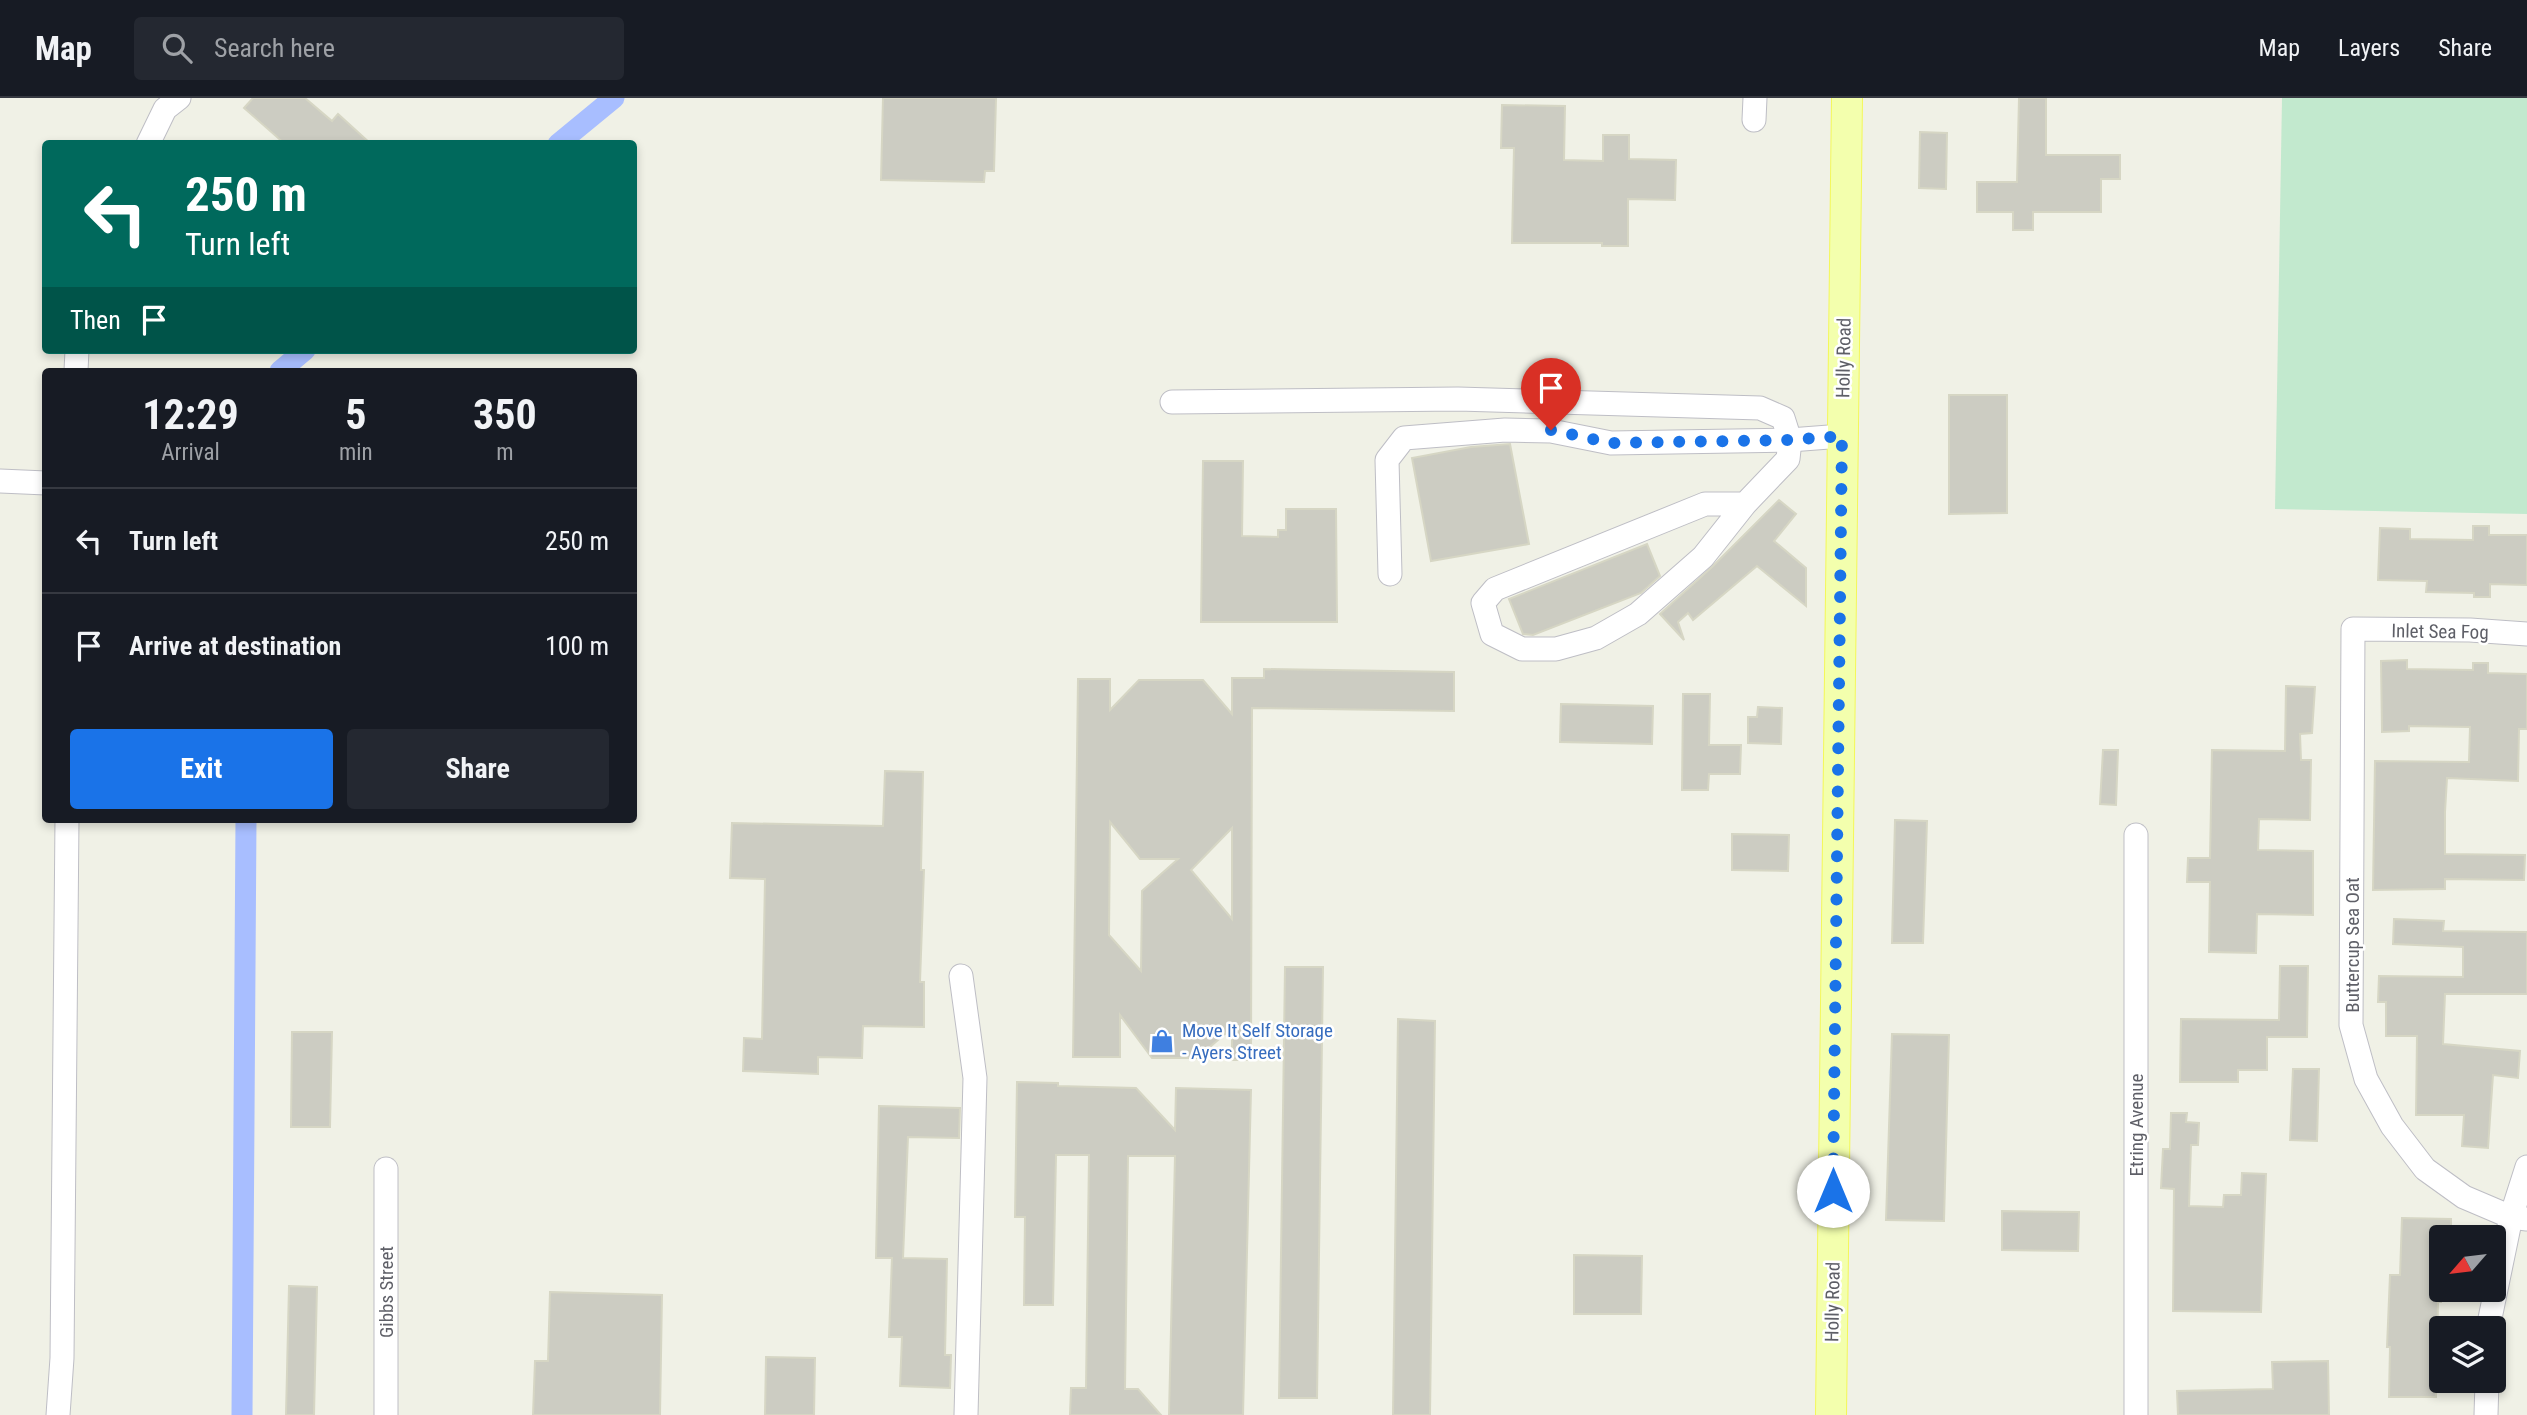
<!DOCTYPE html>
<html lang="en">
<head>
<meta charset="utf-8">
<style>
	body { margin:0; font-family:"Roboto Condensed",sans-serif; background:#242831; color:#f1f3f6; height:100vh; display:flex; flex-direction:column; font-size:26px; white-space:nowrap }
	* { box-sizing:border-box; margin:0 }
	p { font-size:23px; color:#9ea1a6 }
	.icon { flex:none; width:38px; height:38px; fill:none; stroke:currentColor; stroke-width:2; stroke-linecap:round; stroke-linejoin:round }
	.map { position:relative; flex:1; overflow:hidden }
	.side { position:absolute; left:42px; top:270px; width:595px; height:455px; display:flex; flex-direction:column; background:#171b24; border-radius:7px; box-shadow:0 4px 10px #0003 }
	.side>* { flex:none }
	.guide { position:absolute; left:42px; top:42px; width:595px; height:214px; border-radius:7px; box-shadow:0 4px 10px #0003; background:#00695c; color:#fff; overflow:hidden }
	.needle { width:46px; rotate:242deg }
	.buttons { position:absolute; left:2429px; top:1127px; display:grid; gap:14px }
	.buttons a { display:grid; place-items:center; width:77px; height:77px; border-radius:7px; background:#171b24; box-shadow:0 4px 10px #0003; font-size:35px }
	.pin { position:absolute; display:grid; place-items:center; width:60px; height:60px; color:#fff; margin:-72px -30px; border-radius:50% 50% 50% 0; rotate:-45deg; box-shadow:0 0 7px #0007 }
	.pin .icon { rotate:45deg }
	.me { position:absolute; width:77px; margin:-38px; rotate:0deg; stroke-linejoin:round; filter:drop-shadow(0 0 5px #0008) }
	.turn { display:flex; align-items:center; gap:24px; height:147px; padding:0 28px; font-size:32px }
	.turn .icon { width:91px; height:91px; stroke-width:2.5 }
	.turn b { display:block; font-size:49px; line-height:60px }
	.then { display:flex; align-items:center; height:66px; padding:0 28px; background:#0003; gap:14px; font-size:26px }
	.eta { display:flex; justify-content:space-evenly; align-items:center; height:119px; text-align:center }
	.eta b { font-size:42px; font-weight:700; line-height:49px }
	.button { display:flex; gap:14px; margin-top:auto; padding:14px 28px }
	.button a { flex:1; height:80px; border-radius:7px; background:#1a73e8; color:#fff; font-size:28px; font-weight:700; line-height:80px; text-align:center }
	.button a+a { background:#242831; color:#f1f3f6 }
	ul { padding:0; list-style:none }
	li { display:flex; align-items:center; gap:21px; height:105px; padding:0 28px; border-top:2px solid #363941 }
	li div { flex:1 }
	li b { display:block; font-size:26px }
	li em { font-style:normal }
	header { display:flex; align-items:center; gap:42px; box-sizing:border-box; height:98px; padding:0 35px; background:#171b24; border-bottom:2px solid #363941 }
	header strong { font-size:33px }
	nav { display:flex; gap:38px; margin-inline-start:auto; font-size:24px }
	.search { width:490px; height:63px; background:#242831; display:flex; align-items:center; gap:18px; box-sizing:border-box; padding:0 24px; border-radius:7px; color:#9ea1a6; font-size:26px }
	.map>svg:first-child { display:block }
	.green { fill:#c2e9ce }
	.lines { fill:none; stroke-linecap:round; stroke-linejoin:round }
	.canal { stroke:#a8beff; stroke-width:21 }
	.building { fill:#ccccc2; stroke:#d6d6c4; stroke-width:2; fill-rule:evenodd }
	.minor-casing { stroke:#bebec5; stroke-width:25 }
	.major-casing { stroke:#f4f858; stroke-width:32 }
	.minor { stroke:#fff; stroke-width:23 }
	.major { stroke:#f3ffad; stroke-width:30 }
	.route { stroke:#1a73e8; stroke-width:12; stroke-dasharray:0 21.6 }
	.labels { text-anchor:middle; stroke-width:5; stroke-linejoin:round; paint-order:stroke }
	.street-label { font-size:19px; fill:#5e5f67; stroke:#fff }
	.shop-label { font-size:19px; fill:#366cbe; stroke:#fff; text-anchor:start }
</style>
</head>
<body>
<header>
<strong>Map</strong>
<div class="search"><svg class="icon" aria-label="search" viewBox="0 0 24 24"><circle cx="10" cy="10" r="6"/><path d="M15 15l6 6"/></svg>Search here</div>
<nav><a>Map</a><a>Layers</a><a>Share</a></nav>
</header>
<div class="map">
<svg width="2527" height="1317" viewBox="0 0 2527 1317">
	<rect width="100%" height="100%" fill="#f0f1e6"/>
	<path class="green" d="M2282 0H2527V416L2275 411Z"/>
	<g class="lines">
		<g class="canal">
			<path d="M558 46 614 0"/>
			<path d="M280 273 305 252"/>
			<path d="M242 1317 246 721"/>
		</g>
	</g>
	<g class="building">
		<path d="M253 0H305L332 23 338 16 371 46H285L244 10Z"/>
		<path d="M883 0H996L994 73H985L984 84 881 82Z"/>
		<path d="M2019 0H2046V57H2120V81H2101V114H2033V132H2013V114H1977V84H2017Z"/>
		<path d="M1502 7 1565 8 1564 62 1603 63V37H1629V61L1676 62 1675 102 1628 101V148H1602V145H1512L1514 50H1501Z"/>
		<path d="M1920 34 1947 35 1946 91 1919 90Z"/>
		<path d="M1949 297H2007V415L1949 416Z"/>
		<path d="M1510 346 1529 446 1431 463 1412 360 1471 349Z"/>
		<path d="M1203 363H1243L1242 438 1278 439V432H1286V411H1336L1337 524H1201Z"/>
		<path d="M1779 402 1796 416 1774 443 1806 470V508L1757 468 1693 522 1688 515 1678 524 1684 542 1660 516 1712 469Z"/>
		<path d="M2473 428H2489V437H2527V487L2490 486V499H2474V495L2426 494 2427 483 2378 482 2380 430 2410 431V441L2473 442Z"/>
		<path d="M1647 446 1660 478 1641 495 1533 537 1523 536 1509 501Z"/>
		<path d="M2407 562V571L2473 572V565H2488V575L2527 576V631H2519L2518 683 2447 680 2445 714V756L2525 757 2524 782 2445 781V791L2373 792 2375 663 2469 664 2470 629 2409 628V633L2382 634 2381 563Z"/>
		<path d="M1264 571 1454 574V613L1252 610 1251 962H1232V930L1197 960H1152L1120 917V959H1073L1078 581H1110V612L1139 582H1203L1232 616V580H1264ZM1110 724 1140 761H1178L1142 793 1141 873 1109 837ZM1232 730V821L1191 772Z"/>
		<path d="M2286 588 2315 589 2312 635 2300 636 2301 662H2311L2310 722 2259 721 2258 752 2313 753V817L2257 816 2256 855 2209 854 2210 784H2187L2188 760H2210L2212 652 2285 653Z"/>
		<path d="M1683 596H1710L1709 647H1741L1740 676H1709L1708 692H1682Z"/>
		<path d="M1561 606 1653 608 1652 646 1560 644Z"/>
		<path d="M1758 609 1782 610 1781 646 1748 645V619H1757Z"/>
		<path d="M2103 652H2118L2116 707 2100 706Z"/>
		<path d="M885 673 923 674 921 772H924L920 884H924V929L863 928 862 960 818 959V976L743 973 744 940 762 941 765 781 730 780 732 725 883 728Z"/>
		<path d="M1895 722 1927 723 1923 845H1892Z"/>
		<path d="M1732 736 1789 737 1788 773 1732 772Z"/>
		<path d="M2394 821 2444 823 2443 833 2527 834V896H2445L2443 946 2520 953 2518 980 2493 977 2488 1050 2462 1048 2464 1017H2416L2417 938H2386V904H2378L2379 878 2463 879V849L2393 846Z"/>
		<path d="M2280 868H2308L2307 939H2267V972H2238V984H2180L2181 921 2279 922Z"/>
		<path d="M1285 869H1323L1317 1300H1279Z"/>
		<path d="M1398 921 1435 923 1430 1317H1393Z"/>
		<path d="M292 934H332L330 1029H291Z"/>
		<path d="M1892 936 1949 937 1944 1123 1886 1122Z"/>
		<path d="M2293 971H2319L2317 1043 2290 1042Z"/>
		<path d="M1017 984 1058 985V988L1136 990 1175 1032 1176 990 1251 992 1243 1317H1169L1175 1058H1128L1125 1291H1138L1161 1317H1070L1071 1290H1086L1089 1057H1056L1053 1207H1024L1025 1119H1015Z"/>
		<path d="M879 1008 960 1010 959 1040 908 1039 903 1160 947 1161 945 1257H951L950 1290 900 1288 902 1239H889L892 1160H876Z"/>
		<path d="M2171 1015H2187L2186 1024 2199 1025 2198 1047H2191L2189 1108 2223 1109 2224 1097H2241L2242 1075 2266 1076 2261 1214 2173 1213 2174 1091 2161 1090 2163 1051H2170Z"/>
		<path d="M2002 1113 2079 1114 2078 1153 2002 1152Z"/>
		<path d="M2402 1120 2451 1121V1139H2441V1204H2438L2436 1299H2389L2390 1249H2387L2390 1177H2400Z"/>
		<path d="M1574 1157 1642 1158 1641 1216H1574Z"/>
		<path d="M289 1188 317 1189 314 1317H286Z"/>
		<path d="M550 1194 662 1197 660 1317H533L535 1263H548Z"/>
		<path d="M766 1259 815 1260 814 1317H765Z"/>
		<path d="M2328 1263 2329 1317H2178L2177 1293 2273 1291 2272 1264Z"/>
	</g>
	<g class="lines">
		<g class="minor-casing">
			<g id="minor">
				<path d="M1754 22 1755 0"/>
				<path d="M148 46 165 11 179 0"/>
				<path d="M76 273 77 252"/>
				<path d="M1172 304 1458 301 1760 310 1783 320 1790 342 1788 361 1745 406 1703 459 1638 516 1596 540 1556 551H1522L1492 536 1483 505 1495 491 1705 406H1745"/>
				<path d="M0 383 46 385"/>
				<path d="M1390 476 1387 362 1404 340 1505 332 1551 333 1611 345 1790 342 1842 338"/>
				<path d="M2527 536 2470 532 2353 531 2351 927 2366 981 2392 1028 2425 1071 2464 1099 2511 1119 2527 1121"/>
				<path d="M2136 737V1317"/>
				<path d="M961 878 975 980 966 1317"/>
				<path d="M386 1071V1317"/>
				<path d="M2488 1230 2511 1119 2527 1069"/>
				<path d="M58 1317 62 1260 67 721"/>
				<path d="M2486 1317 2487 1283"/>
			</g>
		</g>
		<g class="major-casing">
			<path id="major" d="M1831 1317 1847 0"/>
		</g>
		<use href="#minor" class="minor"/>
		<use href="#major" class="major"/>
	</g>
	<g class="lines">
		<path class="route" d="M1551 332 1611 345 1790 342 1842 338 1833 1093"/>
	</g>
	<defs>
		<g id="shop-bare" transform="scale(1.89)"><path d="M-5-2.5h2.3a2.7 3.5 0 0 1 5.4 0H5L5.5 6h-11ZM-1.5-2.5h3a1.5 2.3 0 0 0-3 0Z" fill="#3f7fe0" stroke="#fff" stroke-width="2.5" paint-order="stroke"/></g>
	</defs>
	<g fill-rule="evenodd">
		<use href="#shop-bare" x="1162" y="943"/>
	</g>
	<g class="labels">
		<g class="street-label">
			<text transform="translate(1843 260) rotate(-89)" y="7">Holly Road</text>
			<text transform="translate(2440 533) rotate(1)" y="7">Inlet Sea Fog</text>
			<text transform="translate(2352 847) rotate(-90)" y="7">Buttercup Sea Oat</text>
			<text transform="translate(2136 1027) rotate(-90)" y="7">Etring Avenue</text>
			<text transform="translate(386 1194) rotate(-90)" y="7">Gibbs Street</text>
			<text transform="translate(1832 1204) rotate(-89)" y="7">Holly Road</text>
		</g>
		<g class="shop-label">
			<text x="1182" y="939">Move It Self Storage<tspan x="1182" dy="22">- Ayers Street</tspan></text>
		</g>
	</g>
</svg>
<div class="buttons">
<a><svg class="needle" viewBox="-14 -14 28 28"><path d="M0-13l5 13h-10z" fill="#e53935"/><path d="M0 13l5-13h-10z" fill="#9ea1a6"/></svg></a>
<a><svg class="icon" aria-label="layers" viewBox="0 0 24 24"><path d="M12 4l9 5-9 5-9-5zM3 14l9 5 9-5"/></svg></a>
</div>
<div class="pin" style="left:1551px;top:332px;background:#d93025"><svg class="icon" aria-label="arrive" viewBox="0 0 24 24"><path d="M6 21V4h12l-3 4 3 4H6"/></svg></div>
<svg class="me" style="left:1833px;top:1093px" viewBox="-20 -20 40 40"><circle r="19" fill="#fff"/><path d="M0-13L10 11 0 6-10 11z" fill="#1a73e8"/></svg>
<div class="guide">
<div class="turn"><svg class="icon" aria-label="left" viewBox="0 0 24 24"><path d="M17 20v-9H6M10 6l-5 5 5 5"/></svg><div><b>250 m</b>Turn left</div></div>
<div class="then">Then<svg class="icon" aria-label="arrive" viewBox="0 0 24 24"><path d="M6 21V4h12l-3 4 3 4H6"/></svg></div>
</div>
<section class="side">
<div class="eta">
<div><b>12:29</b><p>Arrival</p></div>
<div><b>5</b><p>min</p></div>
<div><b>350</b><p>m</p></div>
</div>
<ul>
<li><svg class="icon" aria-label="left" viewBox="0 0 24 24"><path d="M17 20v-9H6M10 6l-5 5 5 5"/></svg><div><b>Turn left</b></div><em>250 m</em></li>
<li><svg class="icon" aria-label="arrive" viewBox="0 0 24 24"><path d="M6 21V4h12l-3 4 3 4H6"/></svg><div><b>Arrive at destination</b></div><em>100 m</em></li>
</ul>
<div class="button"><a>Exit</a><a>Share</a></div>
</section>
</div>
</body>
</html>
